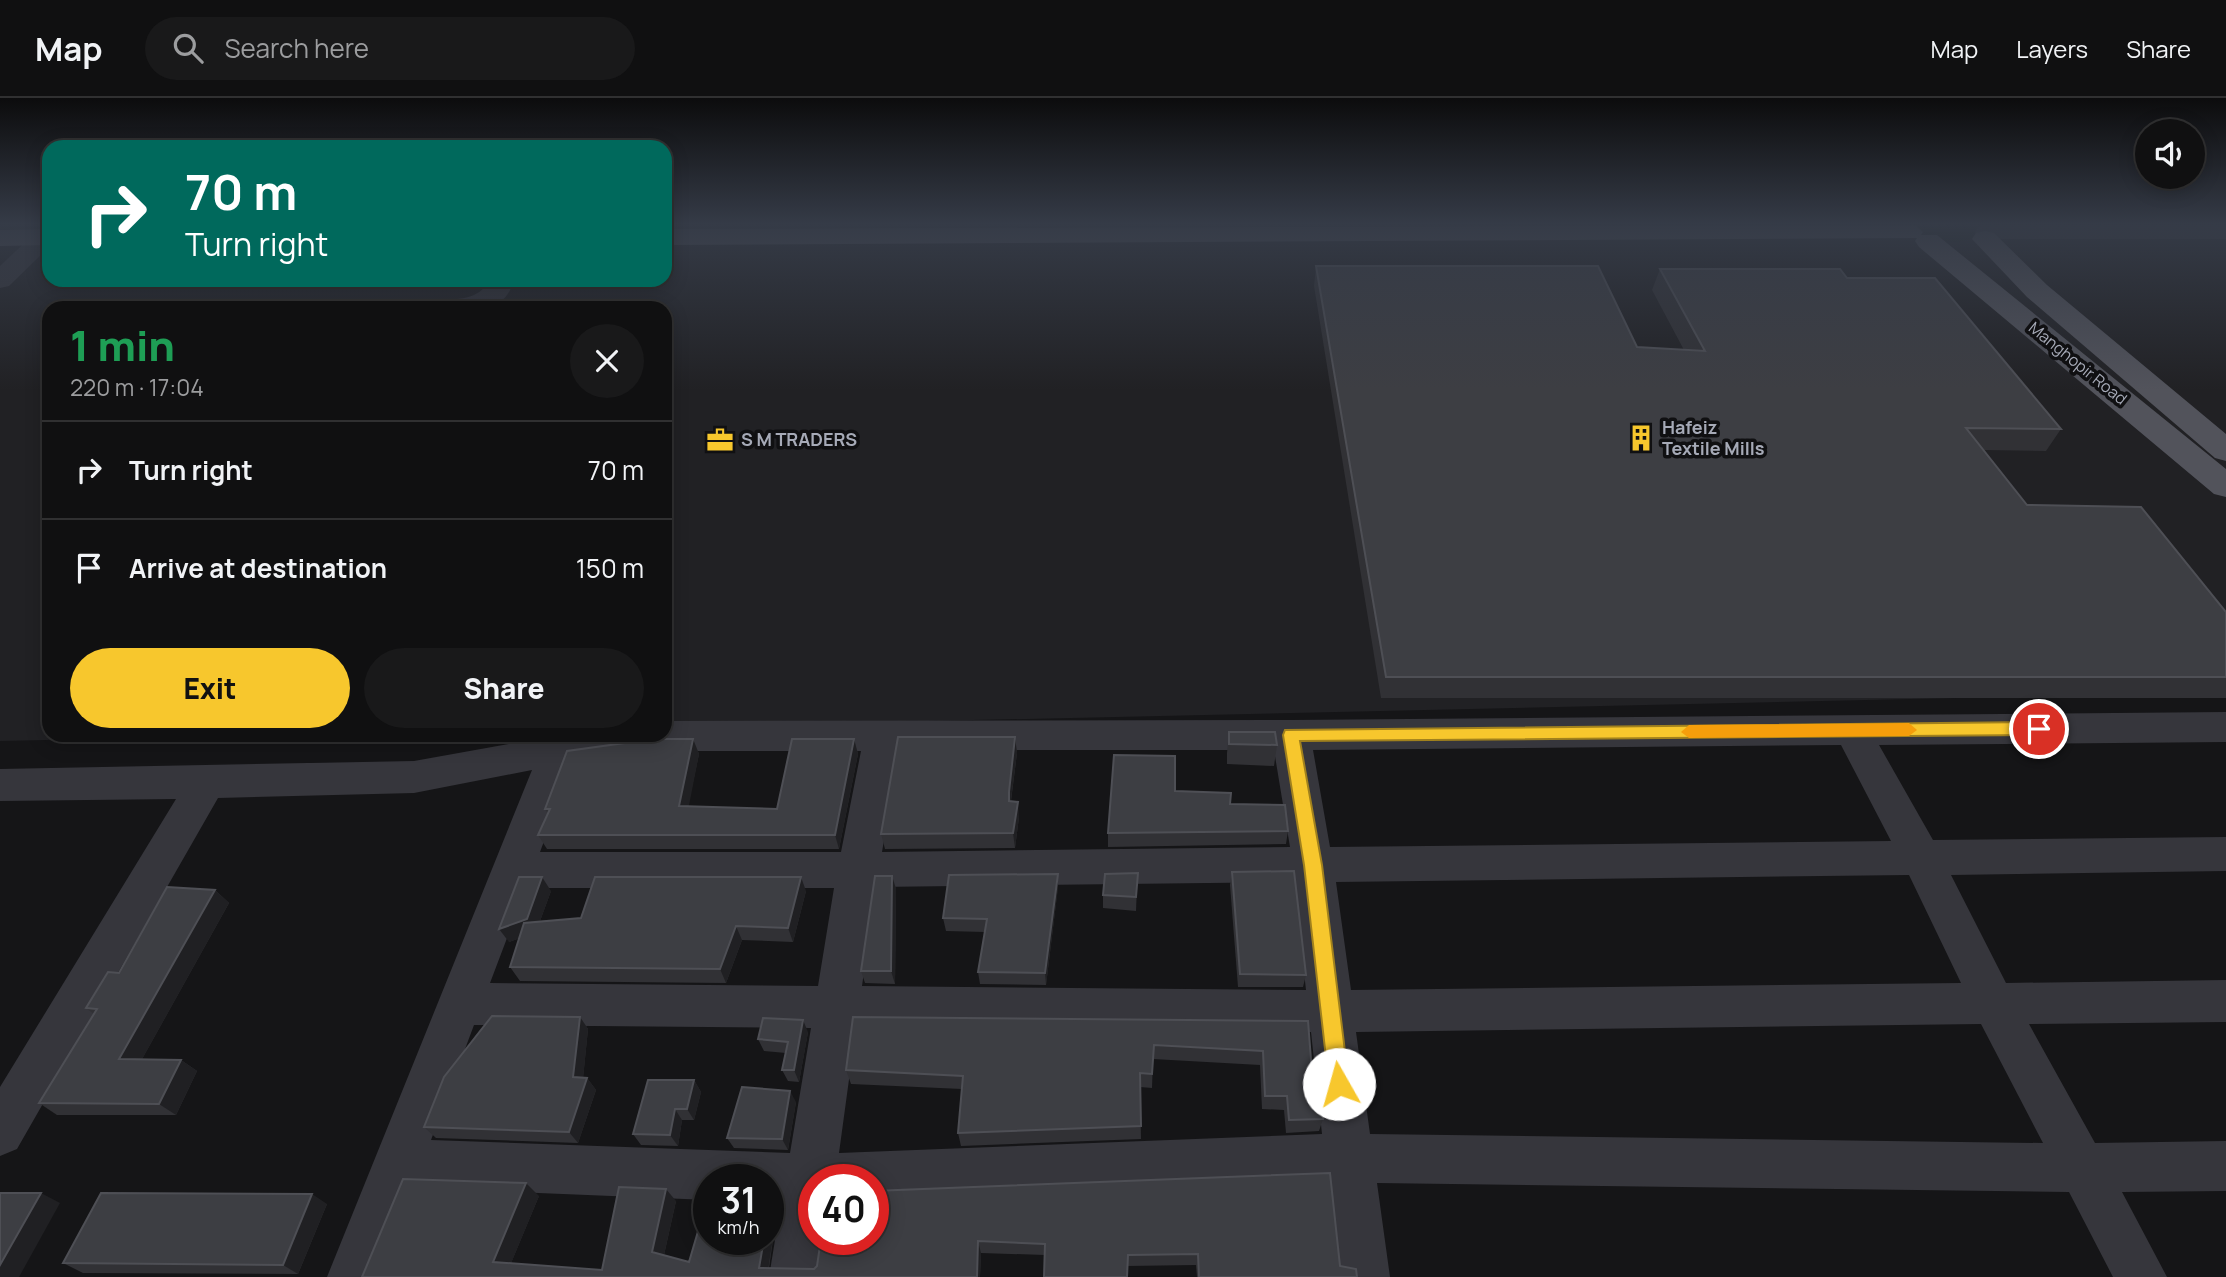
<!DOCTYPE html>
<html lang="en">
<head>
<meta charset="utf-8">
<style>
	body { margin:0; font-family:Manrope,sans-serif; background:#19191a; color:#f1f3f6; height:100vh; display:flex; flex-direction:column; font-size:26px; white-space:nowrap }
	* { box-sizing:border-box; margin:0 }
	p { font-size:23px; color:#9c9d9f }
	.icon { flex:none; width:38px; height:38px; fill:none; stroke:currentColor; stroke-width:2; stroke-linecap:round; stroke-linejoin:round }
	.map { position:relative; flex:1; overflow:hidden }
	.side { position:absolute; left:42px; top:203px; width:630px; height:441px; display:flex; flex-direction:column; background:#101011; border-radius:21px; box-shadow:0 4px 18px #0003,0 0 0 2px #303031 }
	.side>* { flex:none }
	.hud { position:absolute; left:42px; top:42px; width:630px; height:147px; border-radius:21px; box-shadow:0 4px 18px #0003,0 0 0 2px #303031; background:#00695c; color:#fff; overflow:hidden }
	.controls { position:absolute; left:2135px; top:21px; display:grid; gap:14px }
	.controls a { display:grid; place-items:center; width:70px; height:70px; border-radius:50%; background:#101011; box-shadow:0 4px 18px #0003,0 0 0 2px #303031; font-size:35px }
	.speed { position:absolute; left:693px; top:1066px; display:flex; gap:14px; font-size:35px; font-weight:700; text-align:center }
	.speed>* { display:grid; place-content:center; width:91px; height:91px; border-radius:50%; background:#101011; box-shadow:0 4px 18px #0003,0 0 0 2px #303031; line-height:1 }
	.speed small { font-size:18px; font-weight:400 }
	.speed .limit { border:10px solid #d22; background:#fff; color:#111 }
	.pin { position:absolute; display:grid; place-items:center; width:60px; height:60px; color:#fff; margin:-30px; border:4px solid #fff; border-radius:50%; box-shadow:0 2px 7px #0007 }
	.me { position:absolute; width:77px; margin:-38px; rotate:353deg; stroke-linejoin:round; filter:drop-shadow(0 0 5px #0008) }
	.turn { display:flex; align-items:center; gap:24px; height:147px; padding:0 28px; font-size:32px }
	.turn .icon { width:91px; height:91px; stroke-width:2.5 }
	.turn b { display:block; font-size:49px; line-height:60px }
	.round { display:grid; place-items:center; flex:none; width:74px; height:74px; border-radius:37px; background:#19191a }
	.overview { display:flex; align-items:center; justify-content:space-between; height:119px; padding:0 28px }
	h1 { font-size:42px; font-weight:800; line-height:52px; color:#1e9e55 }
	.action { display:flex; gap:14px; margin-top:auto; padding:14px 28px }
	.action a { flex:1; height:80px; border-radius:42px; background:#f7c72d; color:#111; font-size:28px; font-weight:800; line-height:80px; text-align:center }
	.action a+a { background:#19191a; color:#f1f3f6 }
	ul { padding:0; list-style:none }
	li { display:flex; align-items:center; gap:21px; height:98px; padding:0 28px; border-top:2px solid #303031 }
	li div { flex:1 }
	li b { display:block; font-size:26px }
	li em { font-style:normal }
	header { display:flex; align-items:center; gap:42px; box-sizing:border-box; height:98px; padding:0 35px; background:#101011; border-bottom:2px solid #303031 }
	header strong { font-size:33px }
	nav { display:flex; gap:38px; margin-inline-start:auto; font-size:24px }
	.search { width:490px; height:63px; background:#19191a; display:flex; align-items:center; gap:18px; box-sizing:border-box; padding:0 24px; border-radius:38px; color:#9c9d9f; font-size:26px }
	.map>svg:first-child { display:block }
	.built { fill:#212124 }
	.green { fill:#1b221d }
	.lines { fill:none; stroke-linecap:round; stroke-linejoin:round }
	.minor { fill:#36363c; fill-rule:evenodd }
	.major { fill:#52535b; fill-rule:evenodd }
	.wall { fill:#313135 }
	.shaded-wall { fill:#202023 }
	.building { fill:#3d3e43; stroke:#4e4f55; stroke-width:2 }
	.route { fill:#f7c72d; stroke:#a1811d; stroke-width:2 }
	.slow { fill:#f59e0b }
	.labels { text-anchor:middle; stroke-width:7; stroke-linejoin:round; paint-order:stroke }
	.far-street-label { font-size:16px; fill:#a6aab7; stroke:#101012 }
	.poi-label { font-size:18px; font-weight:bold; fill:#a6aab7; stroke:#101012; text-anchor:start }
</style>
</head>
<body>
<header>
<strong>Map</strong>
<div class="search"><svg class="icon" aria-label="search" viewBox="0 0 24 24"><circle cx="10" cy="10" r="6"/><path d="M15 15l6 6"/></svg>Search here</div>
<nav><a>Map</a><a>Layers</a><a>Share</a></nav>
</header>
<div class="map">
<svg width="2226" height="1179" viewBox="0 0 2226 1179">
	<rect width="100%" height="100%" fill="#151517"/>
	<path class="built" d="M0 127H49V182H665V127H2226V594L665 629V210H49V637H278L0 643Z"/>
	<path class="green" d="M1913 127H1970L1975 137C1958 152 1928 140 1913 127Z"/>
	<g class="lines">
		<g class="minor">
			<path d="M1984 127H2226V141H1987L1978 139 1975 134 1978 129Z"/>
			<path d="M45 131 49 132V149L9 188 0 190V168L36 134Z"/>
			<path d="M488 182H514C510 196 503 205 489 210H433L436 204C455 200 481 203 488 182Z"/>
			<path d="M2226 614V644L1879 647 1933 742 2226 739V773L1951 777 2006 885 2226 882V924L2029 926 2095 1045 2226 1043V1093L2122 1094 2167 1179H2113L2069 1094 1377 1085 1390 1179H1338L1328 1085 873 1103V1082H814V1141H826L821 1179H769L781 1105 768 1104V1082H709V1102L413 1090 379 1179H327L532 672 414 695 218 700 17 1051 0 1058V989L176 701 0 703V671L414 663 558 637H665V623L1291 622ZM1841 647 1891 743 1330 749 1313 652ZM899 652H1274L1290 749 882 754ZM661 653H861L841 754H540L573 665ZM1909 777 1961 885 1351 892 1336 784ZM1294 784 1306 892 862 888 876 789ZM526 790H834L818 888 490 885ZM1981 926 2043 1045 1370 1036 1356 934ZM474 927 811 930 790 1055 431 1042ZM856 930 1311 934 1322 1036 839 1055Z"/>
		</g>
		<g class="major">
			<path d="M1915 127 1923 134 1921 137H1937L2226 371V399L2214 396 1919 149 1915 143 1917 140 665 147V131Z"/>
			<path d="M49 131V147L0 148V132Z"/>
			<path d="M1985 133 1994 135 2047 187 2226 336V363L2215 360 2027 199 1972 141 1976 135Z"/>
		</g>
	</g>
	<g class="wall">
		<path d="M1316 168 1637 249 1684 252 1652 192 1660 171 1847 180 2061 331 2046 353 1984 352 2027 407 2226 514V600H1381L1314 188Z"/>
		<path d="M1229 634 1277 647 1274 668 1227 666V655Z"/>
		<path d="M1015 639 1017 655 1011 703 1019 719 1015 750 885 751 881 736Z"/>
		<path d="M693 641 699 656 688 708 777 711 854 641 858 656 839 751H547L538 737 548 716 545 711Z"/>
		<path d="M1175 693 1230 706 1288 733 1286 746 1108 749V735Z"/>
		<path d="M1232 774 1306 877 1303 889H1238L1230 787Z"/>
		<path d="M1058 776V789L1046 887 980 886 978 874 985 834 946 833 943 820Z"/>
		<path d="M892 778 896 791 895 886 865 885 861 873Z"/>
		<path d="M1137 788 1136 813 1103 810V797Z"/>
		<path d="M215 792 229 805 142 961 181 962 197 973 176 1017H57L39 1005 94 916 86 910 119 875Z"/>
		<path d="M551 793 540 823 581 820 806 793 793 844 742 842 726 885 520 883 510 869 520 840 509 844Z"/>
		<path d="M580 919 588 931 583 980H587L596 992 578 1045 436 1040 424 1029Z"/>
		<path d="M1308 923 1315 1013 1323 1021 1319 1033 1286 1035 1284 1012 1262 1011 1260 967 1153 961 1152 990 1140 989 1141 1041 961 1048 958 1035 962 991 851 986 846 972Z"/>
		<path d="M808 934 799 984 788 983 782 972 786 955 764 953 758 941Z"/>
		<path d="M694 982 701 994 694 1022H682L678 1048 641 1047 633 1036Z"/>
		<path d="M796 1004 788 1052 734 1050 727 1040Z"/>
		<path d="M873 1093 1340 1168 1357 1179H1197L1196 1167 1127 1168 1045 1157 981 1155 980 1179H362L539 1098 511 1165 602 1172 676 1103 664 1157 689 1164 778 1107 769 1170 814 1171Z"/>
		<path d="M327 1106 298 1176 83 1175 63 1165Z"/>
	</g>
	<g class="shaded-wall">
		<path d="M1015 639 1017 655 1010 709 1009 694Z"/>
		<path d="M693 641 699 656 686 723 679 708Z"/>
		<path d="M854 641 858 656 839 751 835 737Z"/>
		<path d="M1018 704 1019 719 1015 750 1013 735Z"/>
		<path d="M1058 776V789L1046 887 1045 875Z"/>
		<path d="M892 778 896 791 895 886 891 873Z"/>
		<path d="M542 779 551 793 536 834 509 844 499 831Z"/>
		<path d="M801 779 806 793 793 844 788 830Z"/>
		<path d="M215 792 229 805 136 972 119 961Z"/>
		<path d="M736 828 742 842 726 885 720 871Z"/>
		<path d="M580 919 588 931 582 991 573 979Z"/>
		<path d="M803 922 808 934 799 984 794 972Z"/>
		<path d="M181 962 197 973 176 1017 159 1006Z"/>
		<path d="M587 980 596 992 578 1045 569 1034Z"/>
		<path d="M694 982 701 994 694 1022 687 1011Z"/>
		<path d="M790 993 796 1004 788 1052 782 1041Z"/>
		<path d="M675 1011 682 1022 678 1048 670 1037Z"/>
		<path d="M758 1072 763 1082H758Z"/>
		<path d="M526 1085 539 1098 507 1175 493 1164Z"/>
		<path d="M666 1091 676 1103 662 1166 652 1154Z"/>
		<path d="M41 1095 60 1105 19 1179H0V1167Z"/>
		<path d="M771 1095 778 1107 767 1179 759 1170 764 1141H768V1111Z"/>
		<path d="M312 1096 327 1106 298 1176 283 1167Z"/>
		<path d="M978 1143 981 1155 980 1179H977Z"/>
	</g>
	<g class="building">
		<path d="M1316 168H1598L1637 249 1705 253 1660 171H1840L1847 180H1935L2061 331 1966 330 2027 407 2141 409 2226 514V579H1386Z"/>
		<path d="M1229 634H1275L1277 647 1229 646Z"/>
		<path d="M898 639H1015L1009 694V703L1018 704 1013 735 881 736Z"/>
		<path d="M654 641H693L679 708 777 711 792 641H854L835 737H538L550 711H545L567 653Z"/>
		<path d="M1114 657 1175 658V693L1231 695 1230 706 1285 707 1288 733 1108 735Z"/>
		<path d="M1294 773 1306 877 1240 876 1232 774Z"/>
		<path d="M1138 775 1136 799 1103 797 1105 776Z"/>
		<path d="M1058 776 1045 875 978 874 987 821 943 820 949 777Z"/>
		<path d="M875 778H892L891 873H861Z"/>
		<path d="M519 779H542L527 821 499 831Z"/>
		<path d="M595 779H801L788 830 736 828 720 871 510 869 524 825 581 820Z"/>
		<path d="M167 789 215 792 119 961 181 962 159 1006 39 1005 97 911 86 910 108 874 119 875Z"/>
		<path d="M492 918 580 919 573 979 587 980 569 1034 424 1029 444 979Z"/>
		<path d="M853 919 1308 923 1315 1013H1322L1323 1021 1289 1022 1287 998H1265L1263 953 1154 947 1152 976 1140 975 1141 1028 958 1035 963 978 846 972Z"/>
		<path d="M763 920 803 922 794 972H782L788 944 758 941Z"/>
		<path d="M648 982H694L687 1011H675L670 1037 633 1036Z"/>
		<path d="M742 989 790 993 782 1041 727 1040Z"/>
		<path d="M716 1072H758V1082H713Z"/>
		<path d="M1330 1075 1340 1168 1356 1171 1357 1179H1199L1198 1156 1128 1157 1127 1179H1044L1045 1146 978 1143 977 1179H362L403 1081 526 1085 493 1164 602 1172 619 1089 666 1091 652 1154 689 1164 709 1096V1141H764L759 1170 814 1171 817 1168 821 1141H873V1093Z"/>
		<path d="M865 1076V1082H814V1127H810V1080Z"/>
		<path d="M0 1095H41L0 1167Z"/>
		<path d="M101 1095 312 1096 283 1167 63 1165Z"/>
		<path d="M768 1095H771L768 1111Z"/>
	</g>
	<linearGradient id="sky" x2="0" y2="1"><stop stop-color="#0c0c0d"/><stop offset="0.43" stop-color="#353b47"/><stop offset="1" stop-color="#353b47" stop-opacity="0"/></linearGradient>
	<rect width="2226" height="292" fill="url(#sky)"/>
	<path class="route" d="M2039 624 2047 631 2039 637 1300 643 1322 767 1349 986 1346 993 1339 996 1332 993 1329 986 1304 767 1283 637 1285 632Z"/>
	<path class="slow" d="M1909 625 1917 632 1909 638 1689 640 1681 634 1689 627Z"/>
	<defs>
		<g id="building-bare" transform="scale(2.1)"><path d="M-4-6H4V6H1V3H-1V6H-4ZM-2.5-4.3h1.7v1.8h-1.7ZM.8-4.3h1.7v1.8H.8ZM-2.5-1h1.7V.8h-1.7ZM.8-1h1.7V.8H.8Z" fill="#f7c72d" stroke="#101012" stroke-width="2.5" paint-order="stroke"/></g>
		<g id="office-bare" transform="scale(2.1)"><path d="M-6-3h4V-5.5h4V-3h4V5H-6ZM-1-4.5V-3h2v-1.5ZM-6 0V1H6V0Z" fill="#f7c72d" stroke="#101012" stroke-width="2.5" paint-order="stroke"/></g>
	</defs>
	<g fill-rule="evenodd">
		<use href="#building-bare" x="1641" y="340"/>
		<use href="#office-bare" x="720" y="342"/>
	</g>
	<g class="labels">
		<g class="far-street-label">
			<text transform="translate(2078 265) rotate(39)" y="6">Manghopir Road</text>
		</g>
		<g class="poi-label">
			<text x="1662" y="336">Hafeiz<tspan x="1662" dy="21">Textile Mills</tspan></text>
			<text x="741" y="348">S M TRADERS</text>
		</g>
	</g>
</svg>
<div class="controls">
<a><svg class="icon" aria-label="sound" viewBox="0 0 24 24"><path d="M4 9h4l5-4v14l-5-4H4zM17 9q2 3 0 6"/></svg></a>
</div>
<div class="speed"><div>31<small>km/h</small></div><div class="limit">40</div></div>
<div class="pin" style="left:2039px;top:631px;background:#d93025"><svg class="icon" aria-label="arrive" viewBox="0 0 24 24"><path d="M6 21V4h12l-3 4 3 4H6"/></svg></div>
<svg class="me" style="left:1339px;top:986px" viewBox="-20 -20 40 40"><circle r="19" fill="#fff"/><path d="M0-13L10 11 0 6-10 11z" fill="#f7c72d"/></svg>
<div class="hud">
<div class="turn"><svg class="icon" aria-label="right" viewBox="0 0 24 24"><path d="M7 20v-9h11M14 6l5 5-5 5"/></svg><div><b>70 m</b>Turn right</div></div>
</div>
<section class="side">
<div class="overview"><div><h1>1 min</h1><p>220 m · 17:04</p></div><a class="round"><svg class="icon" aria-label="close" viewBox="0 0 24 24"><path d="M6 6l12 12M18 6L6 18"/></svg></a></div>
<ul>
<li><svg class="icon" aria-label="right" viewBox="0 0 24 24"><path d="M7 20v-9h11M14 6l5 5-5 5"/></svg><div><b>Turn right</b></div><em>70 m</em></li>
<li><svg class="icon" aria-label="arrive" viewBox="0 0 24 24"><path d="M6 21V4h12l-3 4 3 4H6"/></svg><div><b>Arrive at destination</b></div><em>150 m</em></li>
</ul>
<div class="action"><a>Exit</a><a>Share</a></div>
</section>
</div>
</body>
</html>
